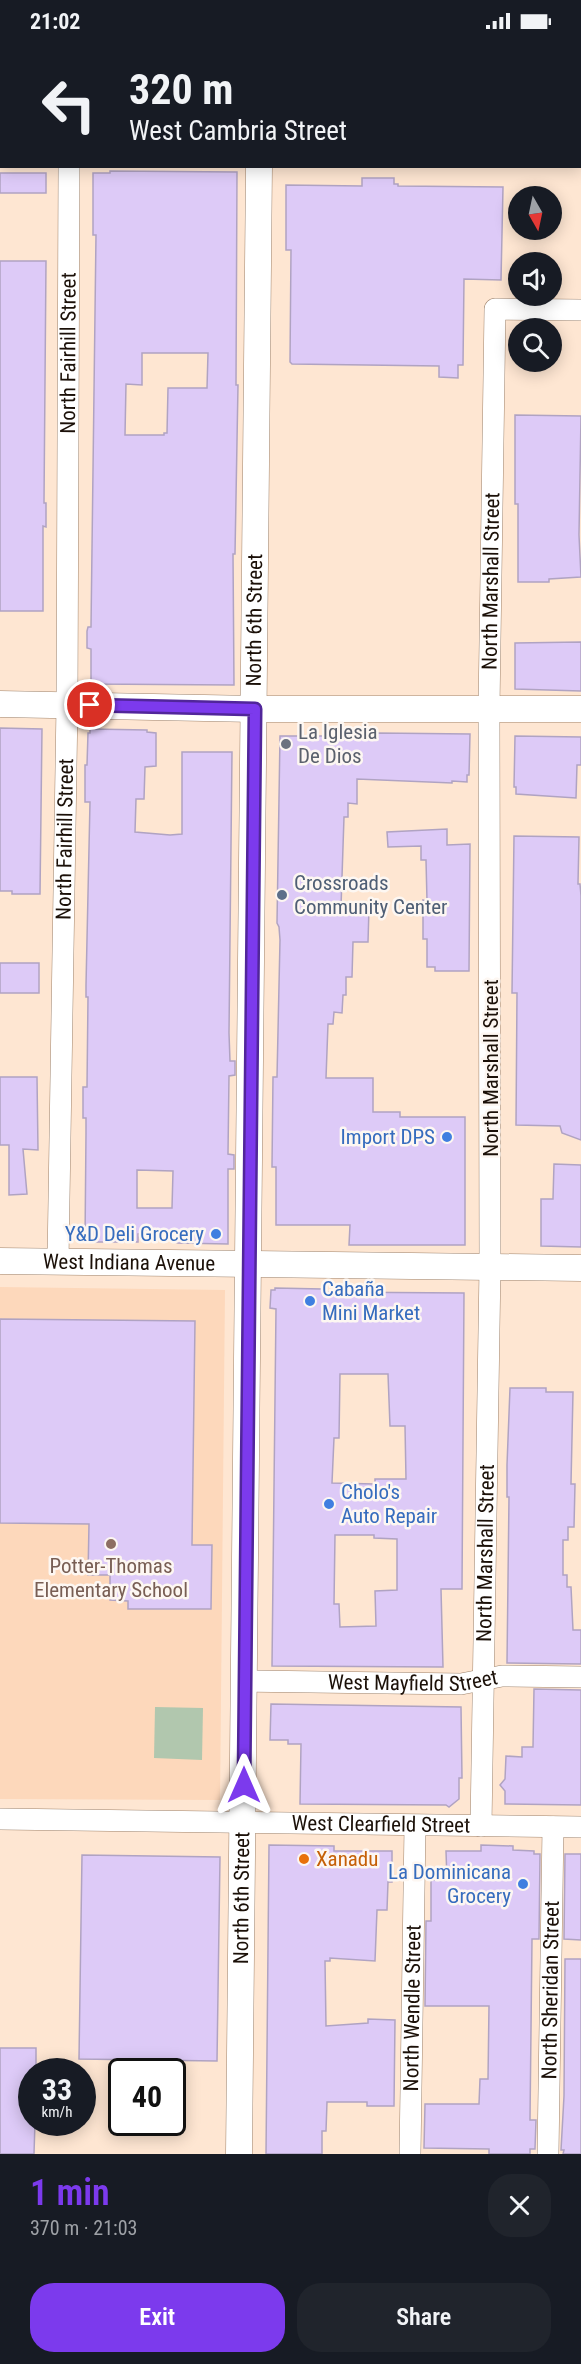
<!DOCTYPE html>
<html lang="en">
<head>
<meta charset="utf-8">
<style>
	body { margin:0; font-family:"Roboto Condensed",sans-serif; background:#20242c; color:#f1f3f6; height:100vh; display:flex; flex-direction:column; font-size:22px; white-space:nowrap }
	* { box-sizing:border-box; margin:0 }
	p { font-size:20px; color:#9ea1a6 }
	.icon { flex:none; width:33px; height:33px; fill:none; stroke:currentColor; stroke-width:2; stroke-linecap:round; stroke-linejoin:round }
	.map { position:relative; height:2112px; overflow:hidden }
	.details { display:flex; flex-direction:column; background:#171b24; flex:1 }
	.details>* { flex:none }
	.top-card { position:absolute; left:0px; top:0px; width:582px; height:126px; box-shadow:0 3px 15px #0003; background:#171b24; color:#f1f3f6; overflow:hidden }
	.needle { width:39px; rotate:171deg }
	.tools { position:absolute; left:508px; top:144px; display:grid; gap:12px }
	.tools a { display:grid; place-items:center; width:54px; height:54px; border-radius:50%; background:#171b24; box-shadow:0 3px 15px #0003; font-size:30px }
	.speed { position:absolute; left:18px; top:2016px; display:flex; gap:12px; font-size:30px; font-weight:700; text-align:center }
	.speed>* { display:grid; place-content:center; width:78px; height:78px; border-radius:50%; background:#171b24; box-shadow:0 3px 15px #0003; line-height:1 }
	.speed small { font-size:15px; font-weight:400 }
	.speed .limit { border:3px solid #111; border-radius:9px; background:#fff; color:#111 }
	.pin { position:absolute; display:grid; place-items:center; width:51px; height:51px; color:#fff; margin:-26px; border:3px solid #fff; border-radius:50%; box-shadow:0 2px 6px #0007 }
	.me { position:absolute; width:66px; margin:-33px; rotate:0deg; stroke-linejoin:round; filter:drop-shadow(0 0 4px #0008) }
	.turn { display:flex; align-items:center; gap:21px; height:126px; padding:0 30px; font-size:27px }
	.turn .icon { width:78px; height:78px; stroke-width:2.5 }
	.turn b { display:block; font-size:42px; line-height:51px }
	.round { display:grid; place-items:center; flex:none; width:63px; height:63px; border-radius:24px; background:#20242c }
	.summary { display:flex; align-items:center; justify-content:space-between; height:102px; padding:0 30px }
	h1 { font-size:36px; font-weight:600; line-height:45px; color:#7c3aed }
	.button { display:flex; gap:12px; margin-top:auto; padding:12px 30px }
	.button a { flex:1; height:69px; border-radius:24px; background:#7c3aed; color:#fff; font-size:24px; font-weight:600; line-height:69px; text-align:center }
	.button a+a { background:#20242c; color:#f1f3f6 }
	.status { display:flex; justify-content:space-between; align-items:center; height:42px; padding:0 30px; background:#171b24; direction:ltr }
	.status svg { height:16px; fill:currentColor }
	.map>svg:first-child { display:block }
	.built { fill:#fdd8bb }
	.green { fill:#b1c7ae }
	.water { fill:url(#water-ripples) }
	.building { fill:#ddcaf7; stroke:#b0a3c2; stroke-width:1.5; fill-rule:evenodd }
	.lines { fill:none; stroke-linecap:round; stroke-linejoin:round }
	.minor-casing { stroke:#9f846d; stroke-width:22 }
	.tertiary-casing { stroke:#9f846d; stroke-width:27 }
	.minor { stroke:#fff; stroke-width:21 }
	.tertiary { stroke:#fff; stroke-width:26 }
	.route-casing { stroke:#51269a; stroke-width:15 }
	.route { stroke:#7c3aed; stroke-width:10 }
	.worship-dot { fill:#6b7280; stroke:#fdf7f2; stroke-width:2 }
	.service-dot { fill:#5c6f8a; stroke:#fdf7f2; stroke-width:2 }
	.shop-dot { fill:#3f7fe0; stroke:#fdf7f2; stroke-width:2 }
	.education-dot { fill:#8d6e63; stroke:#fdf7f2; stroke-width:2 }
	.food-dot { fill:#e8710a; stroke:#fdf7f2; stroke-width:2 }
	.labels { text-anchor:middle; stroke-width:5; stroke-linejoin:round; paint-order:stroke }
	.street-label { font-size:21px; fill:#1b1008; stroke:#fdf7f2 }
	.worship-label { font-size:21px; fill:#5b616d; stroke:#fdf7f2; text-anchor:start }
	.service-label { font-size:21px; fill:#4e5e75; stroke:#fdf7f2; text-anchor:start }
	.shop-label { font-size:21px; fill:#366cbe; stroke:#fdf7f2; text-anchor:end }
	.education-label { font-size:21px; fill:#785e54; stroke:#fdf7f2 }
	.food-label { font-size:21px; fill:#c56008; stroke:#fdf7f2; text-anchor:start }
</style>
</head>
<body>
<div class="status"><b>21:02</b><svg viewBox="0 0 49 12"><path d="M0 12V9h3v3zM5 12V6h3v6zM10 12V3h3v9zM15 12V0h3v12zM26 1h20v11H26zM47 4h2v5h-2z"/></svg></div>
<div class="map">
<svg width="581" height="2112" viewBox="0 0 581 2112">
	<defs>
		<pattern id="water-ripples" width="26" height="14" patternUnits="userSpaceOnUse" patternTransform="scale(1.5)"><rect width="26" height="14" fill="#98d2e4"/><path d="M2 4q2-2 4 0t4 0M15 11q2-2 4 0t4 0" fill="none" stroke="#82b3c2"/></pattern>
	</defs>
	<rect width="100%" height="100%" fill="#fee6d2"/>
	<path class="built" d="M0 1245 225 1248 220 1758 0 1757Z"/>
	<path class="green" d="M155 1665 203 1666 202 1718 154 1716Z"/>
	<path class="water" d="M313 0H581V63L580 2Z"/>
	<g class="building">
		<path d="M110 129 237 130 236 343H238L235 512H233L234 643 91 642V607L87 606V589L88 585H91L96 193H93V131H110ZM142 311H208L207 346H168L167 391H164V393H125L126 342 142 343Z"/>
		<rect x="0" y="131" width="46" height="20"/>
		<path d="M362 136H394V142H398V144L503 145 501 238 464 237 463 323H458V336L439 335V324L292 322 290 320 291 208H286V143L362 144Z"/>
		<path d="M0 219H46L44 461H46V485L43 484V569H0Z"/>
		<path d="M515 373 581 374 579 493 581 535 549 537V540H518V462H515Z"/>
		<path d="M581 600V649L515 647V601Z"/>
		<path d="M0 686 42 687 40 852H12V849H0Z"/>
		<path d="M90 687 147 688V690L156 691V724L145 725 144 757H136L135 790 170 793 182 792V710H232L229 991 230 1019H235V1033L229 1034 228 1112 234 1113V1127H228V1202L178 1201 172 1199V1190L138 1192V1200H85L86 1091V1076H83V1045H87L88 955H86V943L90 760H85V723H87L88 691H90ZM137 1128 173 1129 172 1166H137Z"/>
		<path d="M377 691 470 692 469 733H467V740L452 739V741L357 737V762L348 761V775H344L341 865 369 866 368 900H353L352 935H346V953H343L342 971 334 970 333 982H328L326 1036H373V1070H400V1075H465V1203H349L350 1183H276V1125H272L273 1035H277L280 898 279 885 277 881 280 694H377Z"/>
		<path d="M515 694 581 695V723H577L576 756 516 752V745H514Z"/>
		<path d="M447 787V803L470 802 469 929H435V925H427V897H423V858L427 859 426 818H421V804L388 805 387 790Z"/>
		<path d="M514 794 579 795 578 842H580L581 854V1098L562 1091 560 1084 516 1083 517 951H512Z"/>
		<rect x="0" y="921" width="39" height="30"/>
		<path d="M0 1035H37L38 1108 23 1107 27 1152 9 1153V1103H0Z"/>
		<path d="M554 1122 581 1123V1205L541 1204V1157H553Z"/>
		<path d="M275 1246 322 1247V1250L464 1251 462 1547H441L443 1625 272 1624 276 1267 270 1266 271 1248H275ZM340 1332H388L390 1384H405L406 1437H375V1442L332 1441 334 1396H339ZM335 1493H374V1496L397 1497V1548L375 1549 376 1584 340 1585 339 1562H334Z"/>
		<path d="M0 1277 195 1279 192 1503H212L211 1567H128V1559L110 1558V1533H88L89 1482 0 1481Z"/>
		<path d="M510 1346H546V1350H573L571 1442H575L574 1485H568V1498H563V1533H567V1545H571L573 1588H581V1622L507 1621 509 1455H507V1423Z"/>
		<path d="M534 1647 581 1648V1763L505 1762V1749L500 1743 505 1737 506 1714 522 1715V1705H533Z"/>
		<path d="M271 1662 461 1665 462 1736H459V1757L449 1765 446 1763 300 1762 301 1702H288V1698H270Z"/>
		<path d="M269 1803 334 1804V1809H392V1840H388L387 1868H377L375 1919 330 1916V1919H325L326 1984 368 1981V1977L395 1978 394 2064H367V2060H327L326 2089H322V2112H266Z"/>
		<path d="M481 1803 513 1804V1808L534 1809V1812H540L539 1897H532L530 2078H536L535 2107H530V2112H489V2107L424 2106 425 2062H479L480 2037H488L489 1964H425L426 1879H431V1838H447L446 1809H481Z"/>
		<path d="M565 1812H581V1898L564 1897Z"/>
		<path d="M82 1813 220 1815 217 2019 79 2017Z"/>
		<path d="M565 1917H581V2112H563L564 2108H561L564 2054Z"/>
		<path d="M0 2006H36V2030H32V2080H35L34 2112H0Z"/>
	</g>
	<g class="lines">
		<g class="minor-casing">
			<g id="minor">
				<path d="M70 2V0"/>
				<path d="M0 103H2"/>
				<path d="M580 108H581"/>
				<path id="s1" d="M58 1219 67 663 69 124"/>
				<path id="s2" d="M245 1639 461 1642 502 1634 581 1635"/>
				<path id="s3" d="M0 1777 581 1785"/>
				<path id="s4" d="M481 1784 490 1225 489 666 495 267 581 268"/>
				<path id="s5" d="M410 2112 415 1784"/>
				<path id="s6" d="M548 2112 553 1785"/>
			</g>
		</g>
		<g class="tertiary-casing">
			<g id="tertiary">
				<path d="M260 2V0"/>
				<path d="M0 662 255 667H581"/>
				<path id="s7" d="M0 1219 581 1226"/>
				<path id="s8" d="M239 2112 259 124"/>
			</g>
		</g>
		<use href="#minor" class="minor"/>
		<use href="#tertiary" class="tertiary"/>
	</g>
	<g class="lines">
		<g class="route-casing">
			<path id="route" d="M90 663 255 667 244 1743"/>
		</g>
		<use href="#route" class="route"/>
	</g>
	<circle class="worship-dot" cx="286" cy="702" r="6"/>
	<circle class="service-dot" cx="282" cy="853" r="6"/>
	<g class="shop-dot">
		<circle cx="447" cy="1095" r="6"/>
		<circle cx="216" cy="1192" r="6"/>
		<circle cx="310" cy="1259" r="6"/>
		<circle cx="329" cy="1462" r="6"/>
		<circle cx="523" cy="1842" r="6"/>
	</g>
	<circle class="education-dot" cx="111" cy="1502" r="6"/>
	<circle class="food-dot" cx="304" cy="1817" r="6"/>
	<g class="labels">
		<g class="street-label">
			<text dy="7" stroke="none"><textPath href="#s1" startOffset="908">North Fairhill Street</textPath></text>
			<text dy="7" stroke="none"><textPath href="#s4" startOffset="1245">North Marshall Street</textPath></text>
			<text dy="7" stroke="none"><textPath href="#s8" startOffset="1534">North 6th Street</textPath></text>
			<text dy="7" stroke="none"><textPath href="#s1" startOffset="422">North Fairhill Street</textPath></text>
			<text transform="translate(491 1026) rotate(-90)" y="7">North Marshall Street</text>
			<text dy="7" stroke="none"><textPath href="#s7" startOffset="129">West Indiana Avenue</textPath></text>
			<text dy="7" stroke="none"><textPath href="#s4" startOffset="273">North Marshall Street</textPath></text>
			<text dy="7" stroke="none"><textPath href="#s2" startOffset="168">West Mayfield Street</textPath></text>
			<text dy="7" stroke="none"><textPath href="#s3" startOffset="381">West Clearfield Street</textPath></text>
			<text dy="7" stroke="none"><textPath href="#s8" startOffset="256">North 6th Street</textPath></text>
			<text dy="7" stroke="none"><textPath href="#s6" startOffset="164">North Sheridan Street</textPath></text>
			<text dy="7" stroke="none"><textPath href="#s5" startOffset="146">North Wendle Street</textPath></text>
		</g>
		<g class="worship-label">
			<text x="298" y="697">La Iglesia<tspan x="298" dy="24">De Dios</tspan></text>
		</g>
		<g class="service-label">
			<text x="294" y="848">Crossroads<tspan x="294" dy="24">Community Center</tspan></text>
		</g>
		<g class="shop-label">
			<text x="435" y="1102">Import DPS</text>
			<text x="204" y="1199">Y&amp;D Deli Grocery</text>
			<text x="322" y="1254" text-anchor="start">Cabaña<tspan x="322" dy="24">Mini Market</tspan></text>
			<text x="341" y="1457" text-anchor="start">Cholo's<tspan x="341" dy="24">Auto Repair</tspan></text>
			<text x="511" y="1837">La Dominicana<tspan x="511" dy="24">Grocery</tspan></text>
		</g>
		<g class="education-label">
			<text x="111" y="1531">Potter-Thomas<tspan x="111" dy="24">Elementary School</tspan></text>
		</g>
		<g class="food-label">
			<text x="316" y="1824">Xanadu</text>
		</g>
	</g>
</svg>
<div class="tools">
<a><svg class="needle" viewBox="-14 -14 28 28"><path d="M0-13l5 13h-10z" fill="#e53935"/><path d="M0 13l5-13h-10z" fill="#9ea1a6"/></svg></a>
<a><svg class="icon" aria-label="sound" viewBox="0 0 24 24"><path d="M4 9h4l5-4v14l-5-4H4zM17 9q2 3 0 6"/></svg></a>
<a><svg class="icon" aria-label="search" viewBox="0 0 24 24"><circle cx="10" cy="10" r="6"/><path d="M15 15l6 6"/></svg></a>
</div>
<div class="speed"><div>33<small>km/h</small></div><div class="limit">40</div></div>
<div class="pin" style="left:90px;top:663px;background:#d93025"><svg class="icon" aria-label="arrive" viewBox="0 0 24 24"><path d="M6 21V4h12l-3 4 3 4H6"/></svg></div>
<svg class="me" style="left:244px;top:1743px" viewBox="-20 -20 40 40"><path d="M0-17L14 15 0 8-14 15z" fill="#7c3aed" stroke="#fff" stroke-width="4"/></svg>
<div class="top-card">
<div class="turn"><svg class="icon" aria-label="left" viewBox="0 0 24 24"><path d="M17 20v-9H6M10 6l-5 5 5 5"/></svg><div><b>320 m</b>West Cambria Street</div></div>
</div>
</div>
<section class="details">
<div class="summary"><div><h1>1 min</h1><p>370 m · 21:03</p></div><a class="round"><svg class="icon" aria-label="close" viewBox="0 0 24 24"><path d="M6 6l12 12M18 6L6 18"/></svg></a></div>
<div class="button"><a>Exit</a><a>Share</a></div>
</section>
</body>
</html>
